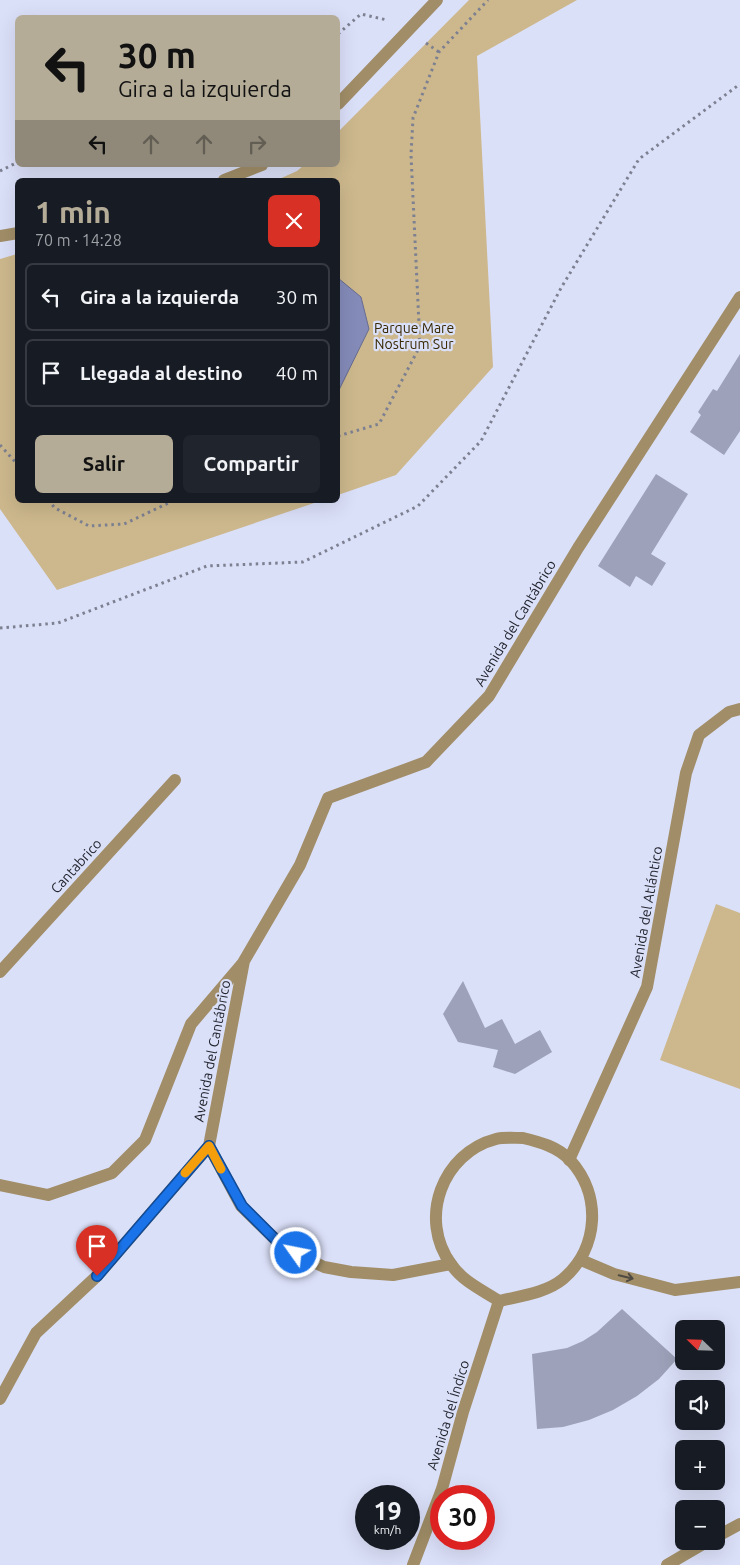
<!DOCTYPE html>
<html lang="es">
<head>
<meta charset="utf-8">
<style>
	body { margin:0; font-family:Ubuntu,sans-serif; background:#20242c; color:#f1f3f6; height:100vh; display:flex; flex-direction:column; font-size:19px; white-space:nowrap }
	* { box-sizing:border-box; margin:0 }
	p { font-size:16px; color:#9ea1a6 }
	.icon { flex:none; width:28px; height:28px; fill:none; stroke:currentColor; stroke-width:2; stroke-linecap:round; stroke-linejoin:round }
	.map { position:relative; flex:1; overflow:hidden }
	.sheet { position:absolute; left:15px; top:178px; width:325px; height:325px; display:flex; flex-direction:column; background:#171b24; border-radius:8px; box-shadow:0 5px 20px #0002 }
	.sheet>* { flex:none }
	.banner { position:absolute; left:15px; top:15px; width:325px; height:152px; border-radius:8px; box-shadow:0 5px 20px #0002; background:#b5ac98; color:#111; overflow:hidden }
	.needle { width:32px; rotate:293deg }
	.tools { position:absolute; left:675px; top:1320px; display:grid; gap:10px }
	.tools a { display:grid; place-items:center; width:50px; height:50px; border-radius:8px; background:#171b24; box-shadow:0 5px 20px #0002; font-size:25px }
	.speed { position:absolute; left:355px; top:1485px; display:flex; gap:10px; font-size:25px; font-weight:700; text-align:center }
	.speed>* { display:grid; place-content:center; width:65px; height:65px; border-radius:50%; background:#171b24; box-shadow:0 5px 20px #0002; line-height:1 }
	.speed small { font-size:12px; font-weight:400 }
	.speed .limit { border:8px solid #d22; background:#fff; color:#111 }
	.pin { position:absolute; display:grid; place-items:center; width:42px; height:42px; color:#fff; margin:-51px -21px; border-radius:50% 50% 50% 0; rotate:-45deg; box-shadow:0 0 5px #0007 }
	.pin .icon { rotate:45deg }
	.me { position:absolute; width:55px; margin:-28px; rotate:303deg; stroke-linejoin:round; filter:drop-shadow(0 0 4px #0008) }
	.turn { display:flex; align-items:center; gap:18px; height:105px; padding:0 20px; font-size:22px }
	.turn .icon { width:65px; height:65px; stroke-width:2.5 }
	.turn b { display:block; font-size:35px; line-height:42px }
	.lanes { display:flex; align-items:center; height:48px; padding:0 20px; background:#0003; justify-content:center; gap:25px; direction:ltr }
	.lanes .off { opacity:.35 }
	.round { display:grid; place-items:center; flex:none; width:52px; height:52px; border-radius:8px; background:#20242c }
	.head { display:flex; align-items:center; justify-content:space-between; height:85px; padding:0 20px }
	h1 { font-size:30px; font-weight:700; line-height:38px; color:#b5ac98 }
	.action { display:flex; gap:10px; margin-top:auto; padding:10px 20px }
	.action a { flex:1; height:58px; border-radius:8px; background:#b5ac98; color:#111; font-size:20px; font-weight:700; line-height:58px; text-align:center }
	.action a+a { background:#20242c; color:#f1f3f6 }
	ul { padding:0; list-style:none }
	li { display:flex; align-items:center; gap:15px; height:68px; margin:0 10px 8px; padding:0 10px; border:2px solid #363941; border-radius:8px }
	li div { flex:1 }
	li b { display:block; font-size:19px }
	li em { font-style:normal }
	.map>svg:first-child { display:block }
	.green { fill:#cdb88d }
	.water { fill:#848bb8; stroke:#676c8f }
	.building { fill:#9da2ba }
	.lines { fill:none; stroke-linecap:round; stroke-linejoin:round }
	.path { stroke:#7d8091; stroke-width:3; stroke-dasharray:2.5 4; stroke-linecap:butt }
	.minor { stroke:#a18e68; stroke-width:12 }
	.oneway { stroke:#4f4a42 }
	.route-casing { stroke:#114b97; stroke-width:12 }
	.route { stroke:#1a73e8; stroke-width:9 }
	.slow { stroke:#f59e0b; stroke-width:9 }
	.labels { text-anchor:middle; stroke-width:4.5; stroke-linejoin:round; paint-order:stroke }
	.park-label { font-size:14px; fill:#382801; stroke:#dbe0f9 }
	.street-label { font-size:14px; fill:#23252e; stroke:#dbe0f9 }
</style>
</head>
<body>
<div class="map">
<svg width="740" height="1565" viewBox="0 0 740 1565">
	<rect width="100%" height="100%" fill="#dbe0f9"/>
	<g class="green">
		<path d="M469 0H577L477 56 493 367 396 475 338 495V180H277L297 171 304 165H338V132Z"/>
		<path d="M17 254 18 500H323L57 590 0 509V259Z"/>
		<path d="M716 904 740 913V1089L660 1060Z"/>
	</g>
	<path class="water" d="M338 278 361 297 369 329 338 392Z"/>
	<g class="building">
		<path d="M740 354V431L724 455 690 432 701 415 698 412 713 389 717 391Z"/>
		<path d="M656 474 688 494 651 554 666 563 652 586 636 576 630 587 598 566Z"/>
		<path d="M463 981 485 1028 502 1019 515 1044 540 1030 552 1052 515 1074 493 1067 498 1050 458 1042 443 1014Z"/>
		<path d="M622 1309 677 1359 659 1379 637 1396 613 1410 589 1420 563 1427 537 1429 532 1354 567 1348 583 1341 597 1332Z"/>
	</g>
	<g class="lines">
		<g class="path">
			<path d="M338 34 361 14 387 20"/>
			<path d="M426 43 439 52"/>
			<path d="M0 171 18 162"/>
			<path d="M338 436 379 424 420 346 411 155 413 118 439 52 488 0"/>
			<path d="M0 445 18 465"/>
			<path d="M48 500 55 508 89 526 124 524 175 500"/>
			<path d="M0 628 58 623 207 566 303 562 418 506 481 441 561 288 639 159 740 84"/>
		</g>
		<g class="minor">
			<path d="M338 104 437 0"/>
			<path d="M224 180 262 165"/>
			<path d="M0 236 18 233"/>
			<path d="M0 972 175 780"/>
			<path d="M523 1138C540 1142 558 1147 570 1160 602 1195 599 1248 563 1279 546 1293 520 1296 499 1301 482 1290 462 1281 451 1264 418 1219 442 1153 496 1139 504 1137 514 1138 523 1138Z"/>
			<path d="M209 1146 241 1206 282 1246 324 1267 351 1272 393 1275 451 1264"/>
			<path d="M569 1160 647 987 686 773 699 735 729 712 740 709"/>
			<path d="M0 1185 48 1195 112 1173 145 1140 191 1024 243 963"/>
			<path d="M581 1260 614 1274 675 1290 740 1282"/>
			<path d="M0 1399 36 1333 97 1276 209 1146 244 961 300 865 328 798 426 762 489 696 578 548 740 297"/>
			<path d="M716 1537 740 1524"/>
			<path d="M413 1565 442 1489 463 1412 499 1301"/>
			<path d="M667 1565 708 1541"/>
		</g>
	</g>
	<defs><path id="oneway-shaft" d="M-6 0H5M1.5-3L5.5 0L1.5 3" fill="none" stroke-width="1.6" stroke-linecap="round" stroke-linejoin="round" transform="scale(1.25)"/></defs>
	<use class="oneway" href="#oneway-shaft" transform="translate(626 1277) rotate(14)"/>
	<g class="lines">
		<g class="route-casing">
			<path id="route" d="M97 1276 209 1146 242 1206 282 1246 296 1253"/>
		</g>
		<use href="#route" class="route"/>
		<path class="slow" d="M185 1173 209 1146 221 1169"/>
	</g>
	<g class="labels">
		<g class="park-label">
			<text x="414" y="333">Parque Mare<tspan x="414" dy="16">Nostrum Sur</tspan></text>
		</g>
		<g class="street-label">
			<text transform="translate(515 623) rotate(-59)" y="5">Avenida del Cantábrico</text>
			<text transform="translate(76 866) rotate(-48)" y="5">Cantabrico</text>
			<text transform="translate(646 912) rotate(-80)" y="5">Avenida del Atlántico</text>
			<text transform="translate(212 1051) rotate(-79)" y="5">Avenida del Cantábrico</text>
			<text transform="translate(448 1415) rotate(-73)" y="5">Avenida del Índico</text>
		</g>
	</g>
</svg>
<div class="tools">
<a><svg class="needle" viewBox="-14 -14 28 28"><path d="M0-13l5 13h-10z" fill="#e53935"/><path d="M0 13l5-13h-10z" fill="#9ea1a6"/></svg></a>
<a><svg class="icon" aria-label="sound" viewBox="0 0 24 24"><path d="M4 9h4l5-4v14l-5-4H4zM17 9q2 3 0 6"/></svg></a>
<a>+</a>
<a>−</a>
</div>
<div class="speed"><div>19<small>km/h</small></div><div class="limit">30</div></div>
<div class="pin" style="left:97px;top:1276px;background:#d93025"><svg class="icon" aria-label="arrive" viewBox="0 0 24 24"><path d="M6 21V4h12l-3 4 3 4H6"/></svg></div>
<svg class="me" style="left:296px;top:1253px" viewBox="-20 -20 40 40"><circle r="17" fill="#1a73e8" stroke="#fff" stroke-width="3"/><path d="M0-11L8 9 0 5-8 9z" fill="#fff"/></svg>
<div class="banner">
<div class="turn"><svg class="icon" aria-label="left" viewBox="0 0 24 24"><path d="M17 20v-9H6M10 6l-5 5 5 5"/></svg><div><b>30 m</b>Gira a la izquierda</div></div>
<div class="lanes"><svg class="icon" aria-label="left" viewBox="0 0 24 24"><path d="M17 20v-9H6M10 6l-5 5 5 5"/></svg><svg class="icon off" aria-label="ahead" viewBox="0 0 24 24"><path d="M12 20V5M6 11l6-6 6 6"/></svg><svg class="icon off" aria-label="ahead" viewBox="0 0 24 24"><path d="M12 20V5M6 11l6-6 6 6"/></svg><svg class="icon off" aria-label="right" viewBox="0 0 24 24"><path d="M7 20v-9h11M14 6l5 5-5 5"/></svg></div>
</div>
<section class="sheet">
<div class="head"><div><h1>1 min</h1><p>70 m · 14:28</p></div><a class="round" style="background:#d93025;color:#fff"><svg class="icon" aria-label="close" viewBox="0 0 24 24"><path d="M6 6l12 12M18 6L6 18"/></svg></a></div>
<ul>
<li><svg class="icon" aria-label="left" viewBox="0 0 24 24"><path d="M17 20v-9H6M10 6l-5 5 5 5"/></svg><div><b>Gira a la izquierda</b></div><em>30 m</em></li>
<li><svg class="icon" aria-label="arrive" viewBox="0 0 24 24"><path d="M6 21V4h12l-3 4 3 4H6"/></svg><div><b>Llegada al destino</b></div><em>40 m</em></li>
</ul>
<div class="action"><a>Salir</a><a>Compartir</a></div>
</section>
</div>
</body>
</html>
